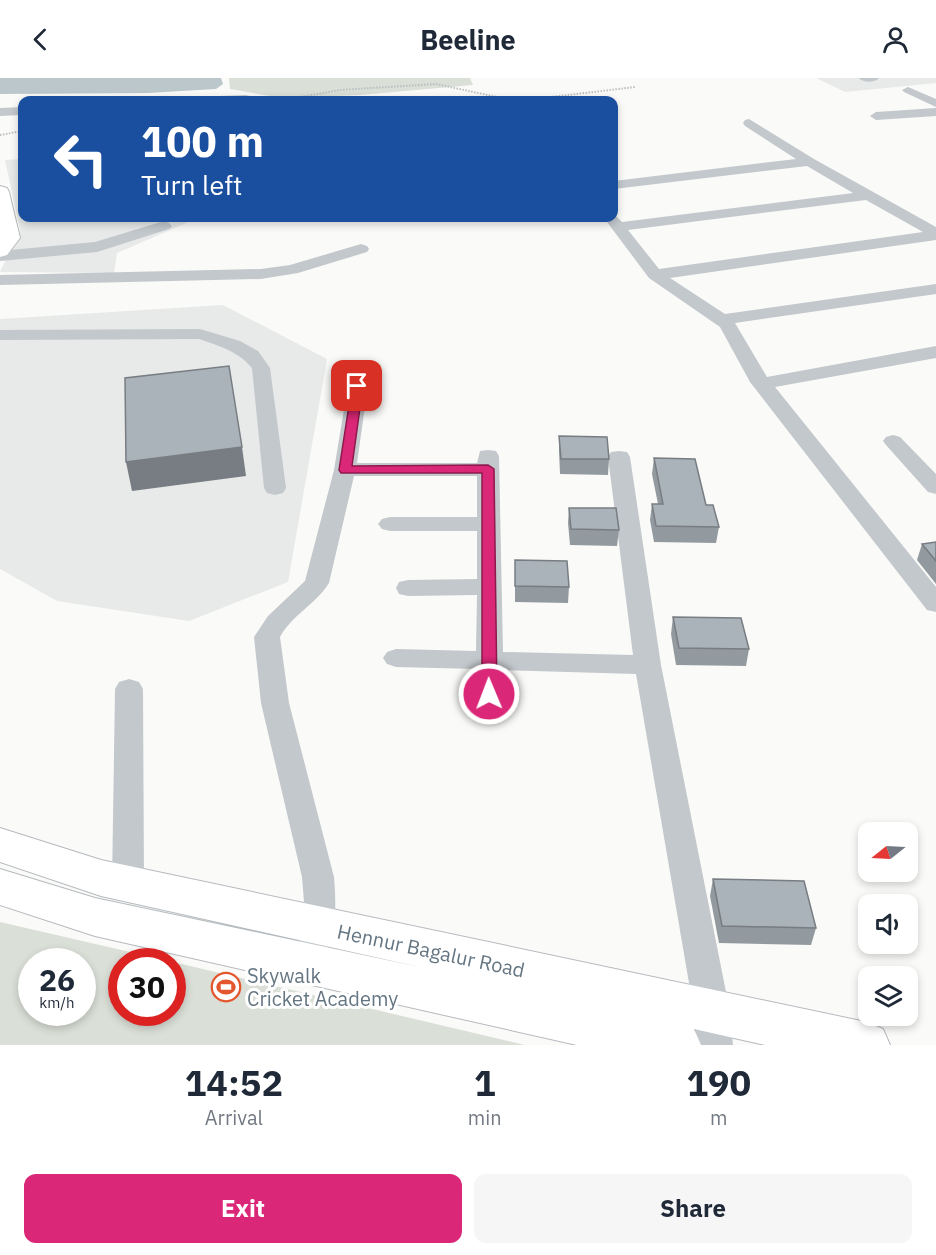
<!DOCTYPE html>
<html lang="en">
<head>
<meta charset="utf-8">
<style>
	body { margin:0; font-family:"IBM Plex Sans",sans-serif; background:#f6f6f7; color:#1f2937; height:100vh; display:flex; flex-direction:column; font-size:22px; white-space:nowrap }
	* { box-sizing:border-box; margin:0 }
	p { font-size:20px; color:#747a83 }
	.icon { flex:none; width:33px; height:33px; fill:none; stroke:currentColor; stroke-width:2; stroke-linecap:round; stroke-linejoin:round }
	.map { position:relative; height:967px; overflow:hidden }
	.panel { display:flex; flex-direction:column; background:#fff; flex:1 }
	.panel>* { flex:none }
	.guide { position:absolute; left:18px; top:18px; width:600px; height:126px; border-radius:12px; box-shadow:0 3px 9px #0003; background:#1a4fa0; color:#fff; overflow:hidden }
	.needle { width:39px; rotate:252deg }
	.buttons { position:absolute; left:858px; top:744px; display:grid; gap:12px }
	.buttons a { display:grid; place-items:center; width:60px; height:60px; border-radius:12px; background:#fff; box-shadow:0 3px 9px #0003; font-size:30px }
	.speed { position:absolute; left:18px; top:870px; display:flex; gap:12px; font-size:30px; font-weight:700; text-align:center }
	.speed>* { display:grid; place-content:center; width:78px; height:78px; border-radius:50%; background:#fff; box-shadow:0 3px 9px #0003; line-height:1 }
	.speed small { font-size:15px; font-weight:400 }
	.speed .limit { border:9px solid #d22; background:#fff; color:#111 }
	.pin { position:absolute; display:grid; place-items:center; width:51px; height:51px; color:#fff; margin:-26px; border-radius:12px; box-shadow:0 3px 9px #0006 }
	.me { position:absolute; width:66px; margin:-33px; rotate:359deg; stroke-linejoin:round; filter:drop-shadow(0 0 4px #0008) }
	.turn { display:flex; align-items:center; gap:21px; height:126px; padding:0 24px; font-size:27px }
	.turn .icon { width:78px; height:78px; stroke-width:2.5 }
	.turn b { display:block; font-size:42px; line-height:51px }
	.eta { display:flex; justify-content:space-evenly; align-items:center; height:102px; text-align:center }
	.eta b { font-size:36px; font-weight:700; line-height:42px }
	.action { display:flex; gap:12px; margin-top:auto; padding:12px 24px }
	.action a { flex:1; height:69px; border-radius:12px; background:#db2777; color:#fff; font-size:24px; font-weight:700; line-height:69px; text-align:center }
	.action a+a { background:#f6f6f7; color:#1f2937 }
	header { display:flex; justify-content:space-between; align-items:center; height:78px; padding:0 24px; background:#fff; font-size:27px; font-weight:700 }
	.map>svg:first-child { display:block }
	.built { fill:#e8e9e9 }
	.green { fill:#dadfd7; fill-rule:evenodd }
	.water { fill:#bbc7cb }
	.lines { fill:none; stroke-linecap:round; stroke-linejoin:round }
	.major-casing { stroke:#b5babe; stroke-width:2 }
	.path { stroke:#bbbfc2; stroke-width:2; stroke-dasharray:1.5 1.5; stroke-linecap:butt }
	.minor { fill:#c3c8cc; fill-rule:evenodd }
	.major { fill:#fff; fill-rule:evenodd }
	.wall { fill:#929a9f }
	.shaded-wall { fill:#777d82 }
	.building { fill:#aab3b9; stroke:#777d82; stroke-width:1.5 }
	.route { fill:#db2777; stroke:#8e194d; stroke-width:1.5 }
	.labels { text-anchor:middle; stroke-width:6; stroke-linejoin:round; paint-order:stroke }
	.near-street-label { font-size:20px; fill:#657683; stroke:#fff }
	.near-poi-label { font-size:20px; fill:#657683; stroke:#fff; text-anchor:start }
</style>
</head>
<body>
<header><svg class="icon" aria-label="back" viewBox="0 0 24 24"><path d="M15 5l-7 7 7 7"/></svg>Beeline<svg class="icon" aria-label="person" viewBox="0 0 24 24"><circle cx="12" cy="8" r="4"/><path d="M4 21q1-7 8-7t8 7"/></svg></header>
<div class="map">
<svg width="936" height="967" viewBox="0 0 936 967">
	<rect width="100%" height="100%" fill="#fafaf8"/>
	<g class="built">
		<path d="M816 0H936V5L845 14Z"/>
		<path d="M22 81V140H198L117 175 114 195 0 194 20 152 5 82Z"/>
		<path d="M223 227 327 281 288 504 189 543 57 523 0 491V241Z"/>
	</g>
	<g class="green">
		<path d="M229 0H470L473 7 360 17 281 20 230 11Z"/>
		<path d="M0 844 169 883 122 884V934H172L173 884 525 967H0ZM32 884H82V934H32Z"/>
	</g>
	<path class="water" d="M0 0H221L223 6 216 11 148 15 0 16Z"/>
	<g class="lines">
		<g class="major-casing">
			<g id="major">
				<path d="M0 108 7 110 9 114 20 160 7 177 0 179Z"/>
				<path d="M0 750 101 782 866 944 883 951 890 967H765L694 951 701 967H577L95 858 0 827V791L95 820 424 890 101 818 0 784Z"/>
			</g>
		</g>
		<g class="path">
			<path d="M284 22 340 12 436 6 511 22"/>
			<path d="M526 22 635 9"/>
			<path d="M0 57 22 53"/>
		</g>
		<g class="minor">
			<path d="M859 0H879C875 5 863 5 859 0Z"/>
			<path d="M908 9 936 21V29L904 14 902 12Z"/>
			<path d="M246 17 250 18 251 22H214L220 18Z"/>
			<path d="M22 29V37L0 38V30Z"/>
			<path d="M936 30V38L876 42 870 38 876 34Z"/>
			<path d="M749 41 814 81 936 149V162L670 200 725 236 936 206V216L735 245 767 299 936 268V280L775 309 936 509V534L927 532 750 304 720 249 649 200 604 140H614V136L622 144 853 115 807 88 614 111V103L796 81 745 48 743 45 745 42ZM866 122 923 154 659 191 628 152Z"/>
			<path d="M164 143 169 145 172 148 169 151 97 174 0 183V173L95 164Z"/>
			<path d="M361 166 367 168 369 171 367 174 298 195 261 201 0 207V197L261 191 290 187Z"/>
			<path d="M200 251 240 263 258 273 270 290 286 410 283 415 275 417 267 415 264 410 252 290C238 273 219 268 199 261L0 262V252Z"/>
			<path d="M358 301 365 303 368 307 357 385H477L480 373 488 372 496 373 499 378 503 574 633 577 608 379 611 374 619 373 627 374 630 379 661 587 730 934 733 967H697L694 934 636 596 503 592 504 634 500 641 490 644 480 641 476 634V591L396 589 387 586 383 580 387 574 396 571 476 573 477 517 408 518 399 516 396 510 399 504 408 502 477 501V453H390L382 451 378 446 382 441 390 439H477V398H354L329 505C316 526 292 537 280 559L289 625 334 799C336 823 337 848 327 870L315 875 303 870 298 860 304 824 302 799 261 625 254 559 268 538 305 503 334 392 348 307 351 303Z"/>
			<path d="M893 357 900 359 936 396V416L928 414 886 367 883 363 886 359Z"/>
			<path d="M129 601 139 604 143 611 144 806 139 816 128 820 117 816 112 806 115 611 119 604Z"/>
		</g>
		<use href="#major" class="major"/>
	</g>
	<g class="wall">
		<path d="M559 358 609 381 608 397 560 396 559 373Z"/>
		<path d="M654 380 706 427 719 449 716 465 654 464 650 442 652 426H658L652 396Z"/>
		<path d="M569 430 619 452 617 468 570 467 568 445Z"/>
		<path d="M936 464V506L917 482 922 466Z"/>
		<path d="M515 482 569 509 568 525 515 524Z"/>
		<path d="M673 539 749 571 746 588 676 587 671 556Z"/>
		<path d="M713 801 816 850 811 867 719 865 710 818Z"/>
	</g>
	<path class="shaded-wall" d="M242 369 246 398 132 413 126 384Z"/>
	<g class="building">
		<path d="M229 288 242 369 126 384 125 300Z"/>
		<path d="M559 358 607 359 609 381H561Z"/>
		<path d="M654 380 695 381 706 427H713L719 449 656 448 652 426H663Z"/>
		<path d="M569 430H616L619 452 571 451Z"/>
		<path d="M936 464V483L922 466Z"/>
		<path d="M515 482 567 483 569 509 515 508Z"/>
		<path d="M673 539 741 540 749 571 679 570Z"/>
		<path d="M713 801 804 803 816 850 722 848Z"/>
	</g>
	<path class="route" d="M357 304 363 308 352 388 488 387 494 391 497 616 495 620H484L482 616V395H341L339 392 352 308Z"/>
	<defs>
		<g id="stadium-ring" transform="scale(1.5)"><circle r="9.5" fill="#fff" stroke="#e4572e" stroke-width="1.5"/><path d="M0-5a6.5 5 0 1 0 0 10a6.5 5 0 1 0 0-10ZM-3.5-1.8h7v3.6h-7Z" fill="#e4572e"/></g>
	</defs>
	<g fill-rule="evenodd">
		<use href="#stadium-ring" x="226" y="909"/>
	</g>
	<g class="labels">
		<g class="near-street-label">
			<text transform="translate(431 873) rotate(12)" y="7">Hennur Bagalur Road</text>
		</g>
		<g class="near-poi-label">
			<text x="247" y="905">Skywalk<tspan x="247" dy="23">Cricket Academy</tspan></text>
		</g>
	</g>
</svg>
<div class="buttons">
<a><svg class="needle" viewBox="-14 -14 28 28"><path d="M0-13l5 13h-10z" fill="#e53935"/><path d="M0 13l5-13h-10z" fill="#747a83"/></svg></a>
<a><svg class="icon" aria-label="sound" viewBox="0 0 24 24"><path d="M4 9h4l5-4v14l-5-4H4zM17 9q2 3 0 6"/></svg></a>
<a><svg class="icon" aria-label="layers" viewBox="0 0 24 24"><path d="M12 4l9 5-9 5-9-5zM3 14l9 5 9-5"/></svg></a>
</div>
<div class="speed"><div>26<small>km/h</small></div><div class="limit">30</div></div>
<div class="pin" style="left:357px;top:308px;background:#d93025"><svg class="icon" aria-label="arrive" viewBox="0 0 24 24"><path d="M6 21V4h12l-3 4 3 4H6"/></svg></div>
<svg class="me" style="left:489px;top:616px" viewBox="-20 -20 40 40"><circle r="17" fill="#db2777" stroke="#fff" stroke-width="3"/><path d="M0-11L8 9 0 5-8 9z" fill="#fff"/></svg>
<div class="guide">
<div class="turn"><svg class="icon" aria-label="left" viewBox="0 0 24 24"><path d="M17 20v-9H6M10 6l-5 5 5 5"/></svg><div><b>100 m</b>Turn left</div></div>
</div>
</div>
<section class="panel">
<div class="eta">
<div><b>14:52</b><p>Arrival</p></div>
<div><b>1</b><p>min</p></div>
<div><b>190</b><p>m</p></div>
</div>
<div class="action"><a>Exit</a><a>Share</a></div>
</section>
</body>
</html>
